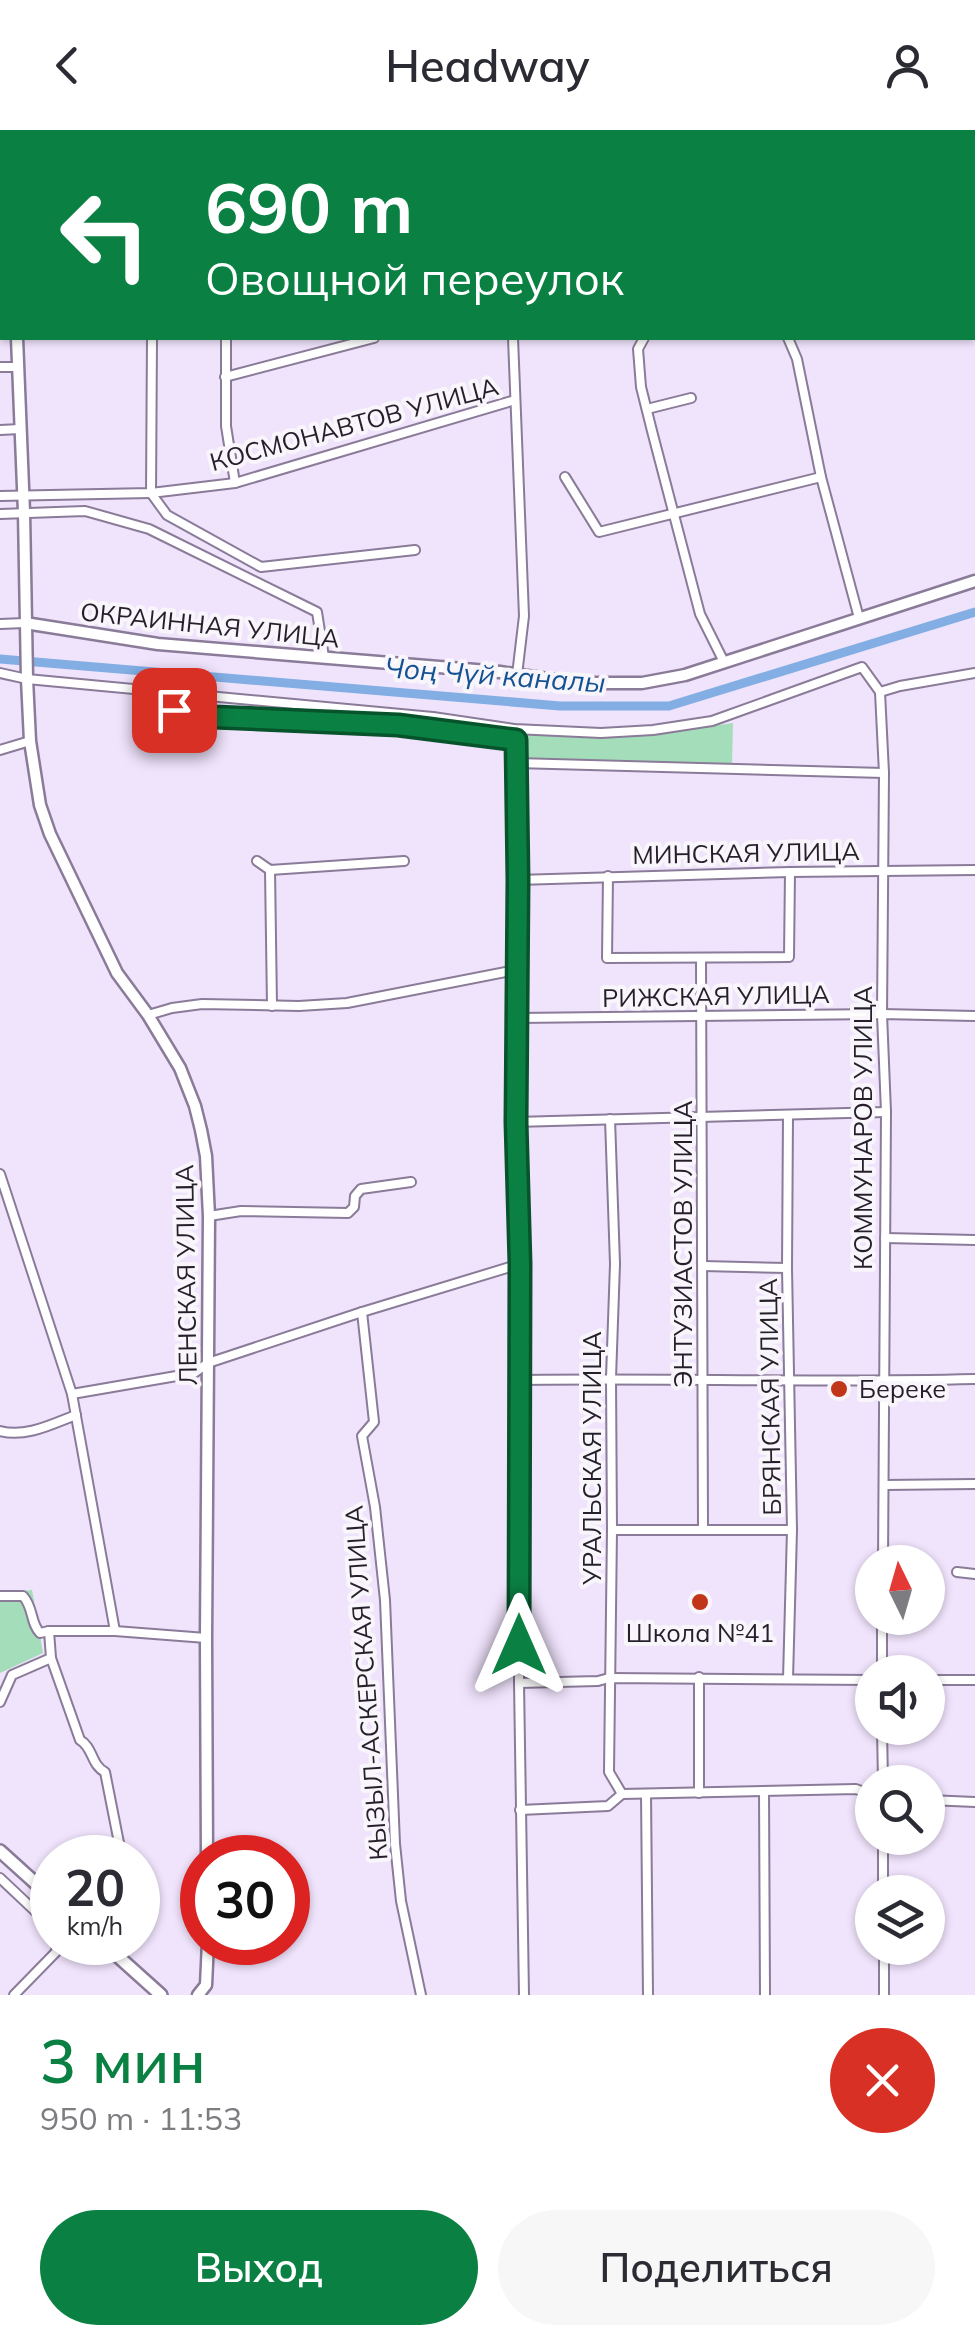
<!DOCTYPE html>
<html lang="ru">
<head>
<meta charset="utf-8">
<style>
	body { margin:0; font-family:Mulish,sans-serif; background:#f7f7f7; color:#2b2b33; height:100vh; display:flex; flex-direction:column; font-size:38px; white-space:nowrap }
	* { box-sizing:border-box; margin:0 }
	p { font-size:32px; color:#7c7c81 }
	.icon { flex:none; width:55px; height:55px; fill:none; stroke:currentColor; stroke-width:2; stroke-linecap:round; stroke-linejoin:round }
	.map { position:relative; height:1865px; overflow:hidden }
	.panel { display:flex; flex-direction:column; background:#fff; flex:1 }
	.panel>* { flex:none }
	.hud { position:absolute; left:0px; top:0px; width:975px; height:210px; box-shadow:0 2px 8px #0004; background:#0b8043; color:#fff; overflow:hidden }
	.needle { width:65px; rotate:355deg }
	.controls { position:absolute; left:855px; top:1415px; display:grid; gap:20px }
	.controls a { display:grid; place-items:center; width:90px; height:90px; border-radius:50%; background:#fff; box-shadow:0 2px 8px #0004; font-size:50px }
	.speed { position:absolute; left:30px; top:1705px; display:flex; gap:20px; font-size:50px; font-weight:700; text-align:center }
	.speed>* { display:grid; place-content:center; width:130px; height:130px; border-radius:50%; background:#fff; box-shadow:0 2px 8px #0004; line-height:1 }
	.speed small { font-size:25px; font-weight:400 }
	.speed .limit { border:15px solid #d22; background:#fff; color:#111 }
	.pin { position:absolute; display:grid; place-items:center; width:85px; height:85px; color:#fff; margin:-42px; border-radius:20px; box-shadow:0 5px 15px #0006 }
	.me { position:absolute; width:110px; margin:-55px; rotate:0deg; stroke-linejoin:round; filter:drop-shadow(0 0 8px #0008) }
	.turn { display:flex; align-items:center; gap:35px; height:210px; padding:0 40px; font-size:45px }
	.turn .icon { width:130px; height:130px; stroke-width:2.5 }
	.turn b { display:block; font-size:70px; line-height:85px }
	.round { display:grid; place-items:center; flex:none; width:105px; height:105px; border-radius:52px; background:#f7f7f7 }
	.summary { display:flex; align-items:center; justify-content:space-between; height:170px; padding:0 40px }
	h1 { font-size:60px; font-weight:600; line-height:75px; color:#0b8043 }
	.action { display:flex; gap:20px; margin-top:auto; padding:20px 40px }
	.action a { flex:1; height:115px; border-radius:60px; background:#0b8043; color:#fff; font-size:40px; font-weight:600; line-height:115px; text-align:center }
	.action a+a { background:#f7f7f7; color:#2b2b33 }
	header { display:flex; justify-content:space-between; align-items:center; height:130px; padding:0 40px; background:#fff; font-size:45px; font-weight:600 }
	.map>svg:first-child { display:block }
	.green { fill:#a4ddba }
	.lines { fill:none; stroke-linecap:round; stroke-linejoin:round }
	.stream { stroke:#6683ac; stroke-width:2.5 }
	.canal { stroke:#82aee4; stroke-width:9 }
	.street-casing { stroke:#8a7b98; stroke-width:12 }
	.secondary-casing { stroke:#8a7b98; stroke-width:15 }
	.primary-casing { stroke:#8a7b98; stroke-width:16 }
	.street { stroke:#fff; stroke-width:8 }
	.secondary { stroke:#fff; stroke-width:10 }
	.primary { stroke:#fff; stroke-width:11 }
	.route-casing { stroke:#07532c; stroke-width:25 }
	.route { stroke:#0b8043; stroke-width:18 }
	.poi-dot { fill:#c13619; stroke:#f8f5fb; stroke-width:4 }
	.labels { text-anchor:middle; stroke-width:8; stroke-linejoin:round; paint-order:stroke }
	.street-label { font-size:25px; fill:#261f2b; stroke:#f8f5fb }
	.poi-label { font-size:25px; fill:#261f2b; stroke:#f8f5fb; text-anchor:start }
	.water-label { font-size:28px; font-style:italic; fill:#145292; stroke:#f8f5fb }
</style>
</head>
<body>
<header><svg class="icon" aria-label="back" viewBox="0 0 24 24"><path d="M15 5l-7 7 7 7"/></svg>Headway<svg class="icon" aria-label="person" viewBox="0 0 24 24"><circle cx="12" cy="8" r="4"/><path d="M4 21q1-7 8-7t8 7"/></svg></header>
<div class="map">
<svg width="975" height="1865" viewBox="0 0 975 1865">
	<rect width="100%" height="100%" fill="#f0e3fc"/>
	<g class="green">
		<path d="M733 593 732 635 522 629 520 604 602 608 656 604Z"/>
		<path d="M32 1460 43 1523 0 1543V1464Z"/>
	</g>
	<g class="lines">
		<path class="stream" d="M972 483 975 484"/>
		<path class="canal" d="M0 529 560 576H669L975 482"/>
		<g class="street-casing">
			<g id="street">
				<path d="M369 0V2"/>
				<path d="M505 0V2"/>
				<path d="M555 0V2"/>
				<path d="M657 0V2"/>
				<path d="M152 2V0"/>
				<path d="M233 2V0"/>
				<path d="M0 74 2 73"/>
				<path d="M0 163H2"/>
				<path d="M152 208 151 363 167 385 261 437 415 420"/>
				<path d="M226 208V296L235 353"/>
				<path d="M513 208 524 486 517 545"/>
				<path d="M644 208 638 219 641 257 652 301 700 484 724 532"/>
				<path d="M788 208 797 229 821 347 859 488"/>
				<path d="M0 237H17"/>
				<path d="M225 247 374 208"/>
				<path d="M647 279 691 268"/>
				<path d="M0 300 20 299"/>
				<path d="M565 347 599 402 821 347"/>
				<path d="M0 366 151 363 235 353 515 270"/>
				<path d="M0 384 85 381 149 399 317 482 324 527"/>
				<path d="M0 494 25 493"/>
				<path d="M0 543 27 549 433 587 514 599 601 603 653 600 712 591 862 537 880 562"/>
				<path d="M161 560 174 580 171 601"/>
				<path d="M880 562 884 643 882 884 886 982 883 1432"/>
				<path d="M880 562 900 556 975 543"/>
				<path d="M174 580 214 587 397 595 515 610"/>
				<path d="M514 599 516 633 517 750 515 992 520 1134 519 1553 524 1865"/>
				<path d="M0 620 30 611"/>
				<path d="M516 633 884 643"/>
				<path d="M257 731 270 740 404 731"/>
				<path d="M270 740 272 876"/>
				<path d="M608 746 607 828 789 827 790 742"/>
				<path d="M517 750 790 742 975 740"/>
				<path d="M701 828 703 1400"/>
				<path d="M148 885 172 878 202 874 299 876 347 873 516 840"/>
				<path d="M517 888 882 884 975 886"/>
				<path d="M610 989 615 1134 611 1248 612 1400 609 1642 622 1664"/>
				<path d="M515 992 886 982"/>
				<path d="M0 1044 72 1264 115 1501"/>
				<path d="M209 1086 241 1081 348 1083 354 1077 355 1066 361 1059 411 1052"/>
				<path d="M885 1108 975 1110"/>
				<path d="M703 1136 787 1138"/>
				<path d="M362 1182 374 1292 362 1306 375 1377 385 1470 395 1714 401 1771 421 1865"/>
				<path d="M519 1250C671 1248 823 1253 975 1249"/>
				<path d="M72 1264 194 1243 208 1233 362 1182 520 1134"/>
				<path d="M0 1301C26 1308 52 1294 76 1285"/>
				<path d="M884 1355 975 1354"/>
				<path d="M612 1400H792"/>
				<path d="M957 1442 975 1444"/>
				<path d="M0 1466H23C34 1478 30 1493 40 1503L49 1501"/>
				<path d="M882 1542V1488"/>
				<path d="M699 1547V1663"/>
				<path d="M788 1549 792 1400 787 1138 788 985"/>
				<path d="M928 1550H975"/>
				<path d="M519 1553 598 1551 609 1548 872 1550"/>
				<path d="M0 1572 12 1545 51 1528"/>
				<path d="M882 1598 883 1652"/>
				<path d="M764 1661 765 1865"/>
				<path d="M646 1664 648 1865"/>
				<path d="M928 1670 975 1672"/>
				<path d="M520 1680 608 1676 622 1664 856 1659 872 1665"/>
				<path d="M883 1708V1762"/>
				<path d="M122 1728 105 1642C91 1635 93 1617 80 1610L51 1528 49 1501H115L206 1508"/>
				<path d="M0 1748 52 1797"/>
				<path d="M884 1818V1865"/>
				<path d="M14 1865 56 1822 57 1812"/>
			</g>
		</g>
		<g class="secondary-casing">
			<g id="secondary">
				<path d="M11 0V2"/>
				<path d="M17 208 24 382 27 549 30 611 40 675 50 704 117 843 148 885 180 938 195 976 201 1000 206 1026 209 1086 206 1508 207 1728"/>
				<path d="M25 493 158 514 500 542 575 553H642L685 545 975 451"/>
				<path d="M198 1865 206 1855 208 1812"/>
			</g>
		</g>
		<g class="primary-casing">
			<g id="primary">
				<path d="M0 1721 52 1768"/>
				<path d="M102 1812 161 1865"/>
			</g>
		</g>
		<use href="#street" class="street"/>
		<use href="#secondary" class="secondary"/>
		<use href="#primary" class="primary"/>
	</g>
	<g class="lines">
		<g class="route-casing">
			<path id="route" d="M174 580 214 587 398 595 516 610 518 750 516 992 520 1134 519 1515"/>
		</g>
		<use href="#route" class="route"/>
	</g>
	<g class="poi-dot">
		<circle cx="839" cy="1259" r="10"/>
		<circle cx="700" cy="1472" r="10"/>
	</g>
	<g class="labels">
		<g class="street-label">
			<text transform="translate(354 294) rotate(-15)" y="9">КОСМОНАВТОВ УЛИЦА</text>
			<text transform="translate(210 495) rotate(6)" y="9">ОКРАИННАЯ УЛИЦА</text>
			<text transform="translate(746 723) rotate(-1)" y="9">МИНСКАЯ УЛИЦА</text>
			<text transform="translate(716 866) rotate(-1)" y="9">РИЖСКАЯ УЛИЦА</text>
			<text transform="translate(863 998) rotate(-90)" y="9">КОММУНАРОВ УЛИЦА</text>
			<text transform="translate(683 1114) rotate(-90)" y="9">ЭНТУЗИАСТОВ УЛИЦА</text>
			<text transform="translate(186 1145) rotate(-91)" y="9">ЛЕНСКАЯ УЛИЦА</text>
			<text transform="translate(770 1267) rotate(-91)" y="9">БРЯНСКАЯ УЛИЦА</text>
			<text transform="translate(592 1328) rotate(-90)" y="9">УРАЛЬСКАЯ УЛИЦА</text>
			<text transform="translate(366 1553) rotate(-94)" y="9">КЫЗЫЛ-АСКЕРСКАЯ УЛИЦА</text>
		</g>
		<g class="poi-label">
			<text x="859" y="1268">Береке</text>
			<text x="700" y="1512" text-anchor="middle">Школа №41</text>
		</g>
		<g class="water-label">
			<text transform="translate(495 545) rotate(4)" y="10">Чоң Чүй каналы</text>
		</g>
	</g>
</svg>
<div class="controls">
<a><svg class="needle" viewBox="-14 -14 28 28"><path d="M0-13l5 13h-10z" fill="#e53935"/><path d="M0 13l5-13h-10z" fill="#7c7c81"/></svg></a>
<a><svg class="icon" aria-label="sound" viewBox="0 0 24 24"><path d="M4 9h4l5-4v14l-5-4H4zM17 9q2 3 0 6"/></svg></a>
<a><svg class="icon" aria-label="search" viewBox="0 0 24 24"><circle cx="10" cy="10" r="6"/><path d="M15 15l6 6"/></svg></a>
<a><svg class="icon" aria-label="layers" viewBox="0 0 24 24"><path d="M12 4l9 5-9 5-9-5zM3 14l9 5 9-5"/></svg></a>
</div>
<div class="speed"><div>20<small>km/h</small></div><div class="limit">30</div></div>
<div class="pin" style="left:174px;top:580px;background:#d93025"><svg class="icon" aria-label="arrive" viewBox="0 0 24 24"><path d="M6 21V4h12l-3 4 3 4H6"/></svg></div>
<svg class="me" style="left:519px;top:1515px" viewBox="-20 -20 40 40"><path d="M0-17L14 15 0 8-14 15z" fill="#0b8043" stroke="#fff" stroke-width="4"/></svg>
<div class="hud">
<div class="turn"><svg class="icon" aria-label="left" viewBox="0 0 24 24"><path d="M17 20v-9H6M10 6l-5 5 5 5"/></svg><div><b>690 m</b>Овощной переулок</div></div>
</div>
</div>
<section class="panel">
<div class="summary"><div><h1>3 мин</h1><p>950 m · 11:53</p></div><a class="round" style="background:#d93025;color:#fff"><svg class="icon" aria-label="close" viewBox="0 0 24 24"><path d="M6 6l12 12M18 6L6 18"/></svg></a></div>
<div class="action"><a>Выход</a><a>Поделиться</a></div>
</section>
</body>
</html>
